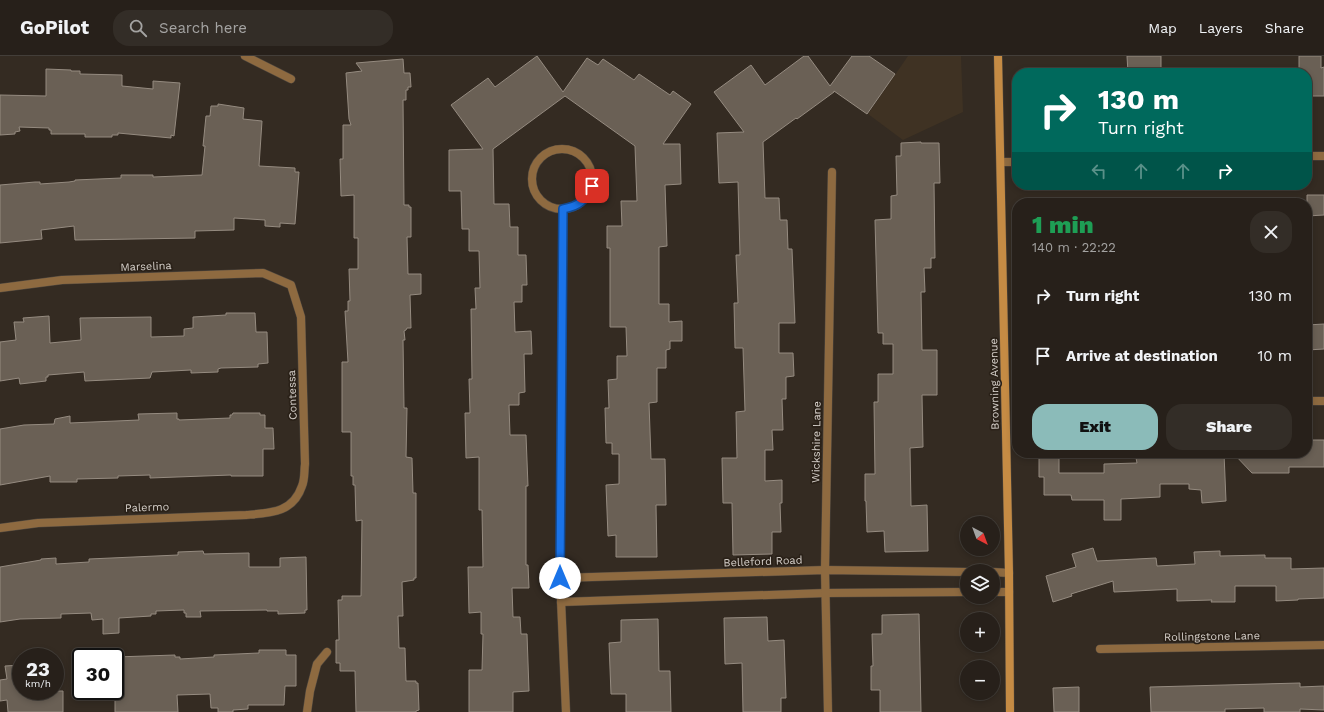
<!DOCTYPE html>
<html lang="en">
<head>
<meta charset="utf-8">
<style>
	body { margin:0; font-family:"Work Sans",sans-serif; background:#332d27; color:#f1f3f6; height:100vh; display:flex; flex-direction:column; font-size:15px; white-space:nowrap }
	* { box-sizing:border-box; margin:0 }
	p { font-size:13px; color:#a4a3a2 }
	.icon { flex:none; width:22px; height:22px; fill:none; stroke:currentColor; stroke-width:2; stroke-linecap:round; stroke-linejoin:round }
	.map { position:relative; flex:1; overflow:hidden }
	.drawer { position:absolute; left:1012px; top:142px; width:300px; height:260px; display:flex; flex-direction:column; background:#27201a; border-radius:16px; box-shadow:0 2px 6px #0003,0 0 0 1px #433e39 }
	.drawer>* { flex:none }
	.top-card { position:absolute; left:1012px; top:12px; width:300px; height:122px; border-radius:16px; box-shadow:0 2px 6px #0003,0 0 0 1px #433e39; background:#00695c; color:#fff; overflow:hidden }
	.needle { width:26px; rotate:139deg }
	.tools { position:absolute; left:960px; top:460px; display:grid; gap:8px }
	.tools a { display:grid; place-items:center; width:40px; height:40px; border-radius:50%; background:#27201a; box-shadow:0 2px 6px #0003,0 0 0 1px #433e39; font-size:20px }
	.speed { position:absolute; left:12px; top:592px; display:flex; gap:8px; font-size:20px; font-weight:700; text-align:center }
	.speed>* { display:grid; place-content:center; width:52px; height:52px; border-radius:50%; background:#27201a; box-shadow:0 2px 6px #0003,0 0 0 1px #433e39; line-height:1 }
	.speed small { font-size:10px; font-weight:400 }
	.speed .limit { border:2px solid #111; border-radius:6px; background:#fff; color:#111 }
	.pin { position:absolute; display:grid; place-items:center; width:34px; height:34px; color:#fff; margin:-17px; border-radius:8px; box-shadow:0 2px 6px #0006 }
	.me { position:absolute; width:44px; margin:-22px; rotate:0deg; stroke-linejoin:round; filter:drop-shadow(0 0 3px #0008) }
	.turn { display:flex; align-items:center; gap:14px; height:84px; padding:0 20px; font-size:18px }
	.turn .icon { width:52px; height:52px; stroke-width:2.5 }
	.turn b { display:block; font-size:28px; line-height:34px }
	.lanes { display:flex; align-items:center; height:38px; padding:0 20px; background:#0003; justify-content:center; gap:20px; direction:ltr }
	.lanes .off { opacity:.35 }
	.round { display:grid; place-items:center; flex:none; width:42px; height:42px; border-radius:16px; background:#332d27 }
	.summary { display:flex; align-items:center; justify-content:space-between; height:68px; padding:0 20px }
	h1 { font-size:24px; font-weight:800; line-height:30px; color:#1e9e55 }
	.button { display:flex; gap:8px; margin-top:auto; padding:8px 20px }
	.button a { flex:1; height:46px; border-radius:16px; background:#8bbbb9; color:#111; font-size:16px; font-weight:800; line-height:46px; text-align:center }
	.button a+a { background:#332d27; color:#f1f3f6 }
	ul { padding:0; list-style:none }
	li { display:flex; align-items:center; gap:12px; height:60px; padding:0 20px }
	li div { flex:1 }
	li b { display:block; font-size:15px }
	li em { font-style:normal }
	header { display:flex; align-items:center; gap:24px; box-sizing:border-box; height:56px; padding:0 20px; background:#27201a; border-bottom:1px solid #433e39 }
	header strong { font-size:19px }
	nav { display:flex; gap:22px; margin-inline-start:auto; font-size:14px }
	.search { width:280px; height:36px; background:#332d27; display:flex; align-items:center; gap:10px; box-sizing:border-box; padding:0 14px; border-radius:16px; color:#a4a3a2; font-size:15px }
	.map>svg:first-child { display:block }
	.built { fill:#3f3223 }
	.building { fill:#6a6055; stroke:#958b80 }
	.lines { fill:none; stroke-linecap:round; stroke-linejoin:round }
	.lane-casing { stroke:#514940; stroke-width:9 }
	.street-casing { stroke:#514940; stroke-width:9 }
	.secondary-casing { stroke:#514940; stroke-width:9 }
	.lane { stroke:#8e6a40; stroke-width:8 }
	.street { stroke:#8e6a40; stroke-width:8 }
	.secondary { stroke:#c58b44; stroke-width:8 }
	.route-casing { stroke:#114b97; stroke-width:10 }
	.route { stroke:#1a73e8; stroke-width:7 }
	.labels { text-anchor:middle; stroke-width:3.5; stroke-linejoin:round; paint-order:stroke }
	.street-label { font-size:11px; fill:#d6d0ca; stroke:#2a2118 }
</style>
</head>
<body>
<header>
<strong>GoPilot</strong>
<div class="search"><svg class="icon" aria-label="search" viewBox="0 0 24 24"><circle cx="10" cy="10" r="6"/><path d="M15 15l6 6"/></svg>Search here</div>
<nav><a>Map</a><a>Layers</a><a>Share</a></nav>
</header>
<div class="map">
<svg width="1324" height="656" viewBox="0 0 1324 656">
	<rect width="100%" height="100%" fill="#342b22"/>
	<path class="built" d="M908 0H961L963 56 903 84 868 58Z"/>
	<g class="building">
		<path d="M537 0 563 36 587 2 598 9 603 3 634 24 639 18 670 39 673 35 691 48 663 88H680L681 128 665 129 667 190 659 191V248H669V266L682 265V285H670V293L666 294V312H657V346L649 347 651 403H665L666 449H656L657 501H616V479L608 480 606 429 619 428V398H612V387H606L605 352H609L608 324 617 323V300H627L626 271H610V192H607V170H622L621 145H637L635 90 565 40 493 93 494 148H509L510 171H518V199H526L527 229H522V246H514L515 276 531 275 532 298H524L525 336 519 337V349H509L510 379H526L528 430H526V509H528L529 532H512L513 561H520L521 578H527L529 635 513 636V656H469V614H482L483 578H481V556L469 557 468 511H483L482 454H479V401L466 402 465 357H470L469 323H472L471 253H476L475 232H480L479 195H469V173H462L461 135H449V94L483 93 451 49 488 22 495 31Z"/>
		<path d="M804 0H808L830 30 852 0H869L895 18 867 58 834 35V36L797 63 796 62 763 86 765 142H779L780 164H787L788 193H792L795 267H779V297H793L794 320 786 321V343H782L783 374H772L773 394H765V425L782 424V447H780L781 476H772V498L733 499 732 447H723L722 402H737L736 356 745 355 743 292H735L734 247H738L736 199H740L738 126 719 127 717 77 744 76 714 36 751 9 765 29Z"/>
		<path d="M1127 0H1161V17H1128Z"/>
		<path d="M1299 0H1321V12L1324 11V40H1309V37H1307V17H1299Z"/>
		<path d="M403 3 404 17H410L411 31H408V34H406V44H403L404 149H409V151H411V181H407L408 218H421V238L410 239 411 272H407L406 274 404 275 405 284H403L404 352H407L406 401 412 402 413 437H416V522H414V524L402 526 403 560H398L399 592H405L406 625H416V627H418L419 654 416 655V656H356L355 615H340V607H336V584H339L338 544H342V540H361L362 464 356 465 355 429H353V420H351V376H342V306H348L345 255H348V245H350L349 213H358V182H354V139L341 140 340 103H343V69H351L349 63 346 17 362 15 356 7Z"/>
		<path d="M46 13 71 14V15H80V18L122 19V30L153 33V25L180 27 174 80 171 79V82L118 77V79H112V81H85V78H51V74H49V72L19 71 20 75 15 76V78L0 79V39L46 40Z"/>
		<path d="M218 48 244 52 243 63 262 65 259 110 295 112V116H299L295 168 280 167V171L265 170V164L234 162V174L195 175V182L75 184 74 170 41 174 42 183 0 187V129L35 126H40V128L69 126 75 125V124L121 122V119H153V121L202 119 205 90H203L206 60H210L211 50H218Z"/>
		<path d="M921 86V87H939L940 127H934L935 202H931V212H924L925 236H921L922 294H937V339H922L923 391 910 392 911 450 927 449 928 495 885 496 884 475 867 476 866 445H865V418H875L874 346H878V318H893V288H883V277H878L875 164 891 163V140L897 139 896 100H901V87Z"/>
		<path d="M1307 139H1324V159L1307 160Z"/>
		<path d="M226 257H255L256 276H267L268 307 258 308V311L221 312 218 313V316L191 317V314L152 316 150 322 85 325 84 316 48 319V321H46V325L20 328 19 322 0 325V286L16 284 14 266H24L23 262 49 260 50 287 81 284 80 262 151 261V281L184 280V273L193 272V261L226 259Z"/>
		<path d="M1324 268V293L1307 294V269Z"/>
		<path d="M177 357V363H179V364L230 362V359H232L233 357H260V359H265V372H273L274 393H263V420H231V419L150 422V419L118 420V422L77 423V426H50V420L0 429V373L24 369 54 368 55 363 70 360V367L139 364 138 358Z"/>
		<path d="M1307 384H1324V411H1289V417H1252L1233 397H1307Z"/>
		<path d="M1039 397H1059V417H1104V408L1137 407 1136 402 1170 401V397H1224L1226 445 1202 447 1201 434 1189 433V428H1160V441L1121 443V464H1104V444H1072L1071 439H1044V421H1039Z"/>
		<path d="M1093 492 1097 505 1156 502 1157 510 1195 508 1194 496 1220 495V500L1265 499V502H1291V513L1324 512V542L1298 543V544L1276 545V530H1235V546H1211L1212 544 1177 545V533L1114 536 1113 525 1071 538 1072 540 1053 546 1046 520 1076 511 1072 498Z"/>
		<path d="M203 495 204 498 249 497V511H280V502L306 501 307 554H305V557L278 558V555H267V554L200 555 201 561H186V557H184V554L156 555V558H151V560L119 562V577L103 578V563L92 564 91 557 61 558V562L20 563 0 566V511L41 504V503L56 502V508L89 506V503L178 499V496Z"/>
		<path d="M919 558 921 656H880V634H871V610H873L872 578H882V559Z"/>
		<path d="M767 561 768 585 784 584 786 642H781V656H743L742 607 725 608 724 562Z"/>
		<path d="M658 563 659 615H670L671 656H626V638H611L609 587 621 586V564Z"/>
		<path d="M259 594H286V599H296V630H285L284 649H248V653L233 654V656H218V652H211L210 638 177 639 178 656H115V601L175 599V601H180V603L214 601V599L259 597Z"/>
		<path d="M21 609V635H63V656H8L7 644 0 645V624L7 623 5 610Z"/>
		<path d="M1300 627V631L1324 630V654L1300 653V656H1264V652L1225 653V656H1151L1150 631Z"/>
		<path d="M1079 631V656H1054L1053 632Z"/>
	</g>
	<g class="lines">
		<g class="lane-casing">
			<path id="lane" d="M307 656 310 635 317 608 327 596"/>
		</g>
		<g class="street-casing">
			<g id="street">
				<path d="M245 0 291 23"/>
				<circle cx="562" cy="123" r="30"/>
				<path d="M1307 100H1324"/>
				<path d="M1001 106H1017"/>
				<path d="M563 153 560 522 566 656"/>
				<path d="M0 232 62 224 263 217 291 229 301 261 305 408C304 415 305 423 302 430 293 457 270 457 246 459L38 467 0 472"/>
				<path d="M1307 345H1324"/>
				<path d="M993 516 1009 517"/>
				<path d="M560 522 825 514 967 516"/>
				<path d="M993 536H1009"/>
				<path d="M561 546 826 537 967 536"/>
				<path d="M1100 593 1324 589"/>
				<path d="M828 656 825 514 832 116"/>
			</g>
		</g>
		<g class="secondary-casing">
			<path id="secondary" d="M998 0 1009 517 1010 656"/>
		</g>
		<use href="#lane" class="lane"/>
		<use href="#street" class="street"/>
		<use href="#secondary" class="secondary"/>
	</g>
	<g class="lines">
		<g class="route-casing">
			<path id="route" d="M560 522 563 153C579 150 585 145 592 130"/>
		</g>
		<use href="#route" class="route"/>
	</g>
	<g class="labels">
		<g class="street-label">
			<text transform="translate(146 210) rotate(-2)" y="4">Marselina</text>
			<text transform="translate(994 328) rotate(-91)" y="4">Browning Avenue</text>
			<text transform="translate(292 339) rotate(-92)" y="4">Contessa</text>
			<text transform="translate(816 386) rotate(-89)" y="4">Wickshire Lane</text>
			<text transform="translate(147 451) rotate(-2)" y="4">Palermo</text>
			<text transform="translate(763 505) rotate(-2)" y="4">Belleford Road</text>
			<text transform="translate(1212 580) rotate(-1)" y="4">Rollingstone Lane</text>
		</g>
	</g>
</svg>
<div class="tools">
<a><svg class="needle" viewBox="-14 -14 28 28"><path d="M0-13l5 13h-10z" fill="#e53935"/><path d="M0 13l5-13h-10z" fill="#a4a3a2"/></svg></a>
<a><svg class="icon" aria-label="layers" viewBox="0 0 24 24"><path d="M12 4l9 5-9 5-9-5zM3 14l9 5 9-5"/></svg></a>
<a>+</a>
<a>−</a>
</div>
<div class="speed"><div>23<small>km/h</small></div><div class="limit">30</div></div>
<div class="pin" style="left:592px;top:130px;background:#d93025"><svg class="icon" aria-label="arrive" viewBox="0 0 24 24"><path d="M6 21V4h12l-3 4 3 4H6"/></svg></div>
<svg class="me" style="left:560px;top:522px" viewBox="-20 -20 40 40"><circle r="19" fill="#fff"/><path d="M0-13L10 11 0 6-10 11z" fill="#1a73e8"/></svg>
<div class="top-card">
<div class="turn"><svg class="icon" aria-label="right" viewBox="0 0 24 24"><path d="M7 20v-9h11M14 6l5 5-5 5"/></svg><div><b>130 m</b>Turn right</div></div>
<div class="lanes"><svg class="icon off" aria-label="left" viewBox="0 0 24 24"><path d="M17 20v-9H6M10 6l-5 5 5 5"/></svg><svg class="icon off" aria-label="ahead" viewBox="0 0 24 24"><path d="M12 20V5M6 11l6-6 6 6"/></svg><svg class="icon off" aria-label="ahead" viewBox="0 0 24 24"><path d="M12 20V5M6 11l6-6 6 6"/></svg><svg class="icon" aria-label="right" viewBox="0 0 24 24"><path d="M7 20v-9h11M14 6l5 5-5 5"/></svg></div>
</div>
<section class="drawer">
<div class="summary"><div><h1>1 min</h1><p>140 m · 22:22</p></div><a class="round"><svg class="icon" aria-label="close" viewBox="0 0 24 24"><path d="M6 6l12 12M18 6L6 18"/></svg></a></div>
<ul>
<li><svg class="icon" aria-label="right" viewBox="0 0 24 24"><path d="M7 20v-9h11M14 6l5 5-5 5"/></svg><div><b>Turn right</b></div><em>130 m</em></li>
<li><svg class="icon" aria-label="arrive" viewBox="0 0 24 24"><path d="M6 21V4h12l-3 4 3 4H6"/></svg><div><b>Arrive at destination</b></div><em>10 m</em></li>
</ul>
<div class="button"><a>Exit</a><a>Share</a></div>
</section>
</div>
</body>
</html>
